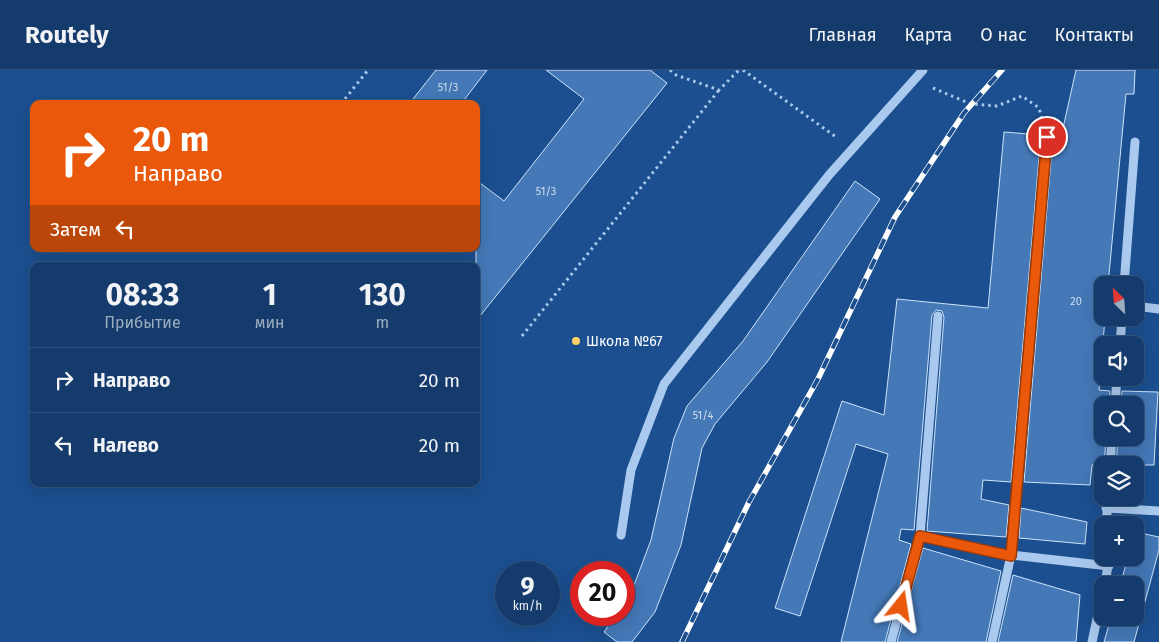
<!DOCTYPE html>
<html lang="ru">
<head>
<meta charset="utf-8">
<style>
	body { margin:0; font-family:"Fira Sans",sans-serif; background:#1d4271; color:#f1f3f6; height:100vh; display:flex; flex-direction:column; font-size:19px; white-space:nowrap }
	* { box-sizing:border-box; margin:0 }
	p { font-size:16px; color:#9dadc1 }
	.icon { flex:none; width:28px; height:28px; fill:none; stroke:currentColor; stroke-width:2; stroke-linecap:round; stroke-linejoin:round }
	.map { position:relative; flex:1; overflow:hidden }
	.details { position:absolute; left:30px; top:192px; width:450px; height:225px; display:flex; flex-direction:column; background:#143b6b; border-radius:10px; box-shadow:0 5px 20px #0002,0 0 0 1px #33557e }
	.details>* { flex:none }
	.guide { position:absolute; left:30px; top:30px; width:450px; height:152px; border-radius:10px; box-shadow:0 5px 20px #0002,0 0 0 1px #33557e; background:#ea580c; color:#fff; overflow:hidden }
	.needle { width:32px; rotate:335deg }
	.buttons { position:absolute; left:1094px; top:206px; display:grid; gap:10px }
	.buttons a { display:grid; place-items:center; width:50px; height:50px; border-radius:10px; background:#143b6b; box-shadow:0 5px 20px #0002,0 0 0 1px #33557e; font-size:25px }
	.speed { position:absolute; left:495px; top:491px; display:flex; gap:10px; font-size:25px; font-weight:700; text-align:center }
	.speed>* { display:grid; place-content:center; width:65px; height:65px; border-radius:50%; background:#143b6b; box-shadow:0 5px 20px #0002,0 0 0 1px #33557e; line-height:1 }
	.speed small { font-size:12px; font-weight:400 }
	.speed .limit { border:8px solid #d22; background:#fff; color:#111 }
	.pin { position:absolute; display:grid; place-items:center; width:42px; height:42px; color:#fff; margin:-21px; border:2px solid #fff; border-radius:50%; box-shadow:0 1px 5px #0007 }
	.me { position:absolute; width:55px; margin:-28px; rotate:15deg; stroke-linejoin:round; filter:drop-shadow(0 0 4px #0008) }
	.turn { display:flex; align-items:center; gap:18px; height:105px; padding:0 20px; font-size:22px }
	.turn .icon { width:65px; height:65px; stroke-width:2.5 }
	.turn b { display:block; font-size:35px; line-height:42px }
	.then { display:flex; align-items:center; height:48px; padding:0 20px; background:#0003; gap:10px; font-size:19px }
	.eta { display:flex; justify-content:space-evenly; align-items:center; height:85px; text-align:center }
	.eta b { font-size:30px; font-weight:700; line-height:35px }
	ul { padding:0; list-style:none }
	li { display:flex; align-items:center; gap:15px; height:65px; padding:0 20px; border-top:1px solid #33557e }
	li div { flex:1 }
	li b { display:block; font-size:19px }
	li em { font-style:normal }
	header { display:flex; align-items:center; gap:30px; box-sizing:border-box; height:70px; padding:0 25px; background:#143b6b; border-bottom:1px solid #33557e }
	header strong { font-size:24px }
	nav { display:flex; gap:28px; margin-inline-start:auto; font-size:18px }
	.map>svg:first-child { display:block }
	.building { fill:#4478b7; stroke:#cfe3fa }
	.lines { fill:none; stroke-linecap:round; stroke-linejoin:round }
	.path { stroke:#a9c9ee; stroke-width:3; stroke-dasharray:2.5 4; stroke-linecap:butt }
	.minor { stroke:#a9c9ee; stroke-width:9 }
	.rail-casing { stroke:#fff; stroke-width:5.5 }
	.rail { stroke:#1b4f8f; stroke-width:4; stroke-dasharray:11; stroke-linecap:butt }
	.route-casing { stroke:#983908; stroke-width:12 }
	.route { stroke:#ea580c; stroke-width:9 }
	.poi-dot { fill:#ffd166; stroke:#1b4f8f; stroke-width:2 }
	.labels { text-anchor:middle; stroke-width:5; stroke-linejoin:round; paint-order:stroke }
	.number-label { font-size:11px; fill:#d0dded }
	.poi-label { font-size:14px; fill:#fff; stroke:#1b4f8f; text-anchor:start }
</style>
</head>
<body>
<header>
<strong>Routely</strong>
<nav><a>Главная</a><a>Карта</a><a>О нас</a><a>Контакты</a></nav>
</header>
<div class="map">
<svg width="1159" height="572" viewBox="0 0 1159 572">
	<rect width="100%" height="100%" fill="#1b4f8f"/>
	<g class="building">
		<path d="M436 0H487L461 34H409Z"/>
		<path d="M546 0H650L667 13 476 251V110L504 131 584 29Z"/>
		<path d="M1076 0H1135L1134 24H1126L1108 215H1102V248H1105L1099 320 1110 321 1109 335H1102V368H1106L1104 395H1092L1090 415 1024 412 1053 66 1061 67Z"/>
		<path d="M1004 62 1041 65 1011 412 983 410 981 429 1009 435 1006 467 927 461 944 247 942 241 936 240 932 245 914 460 901 459 899 470 911 474 885 572H841L888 384 856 374 800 546 775 538 842 331 884 345 897 229 988 238Z"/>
		<path d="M855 111 880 129 767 292 715 354 702 378 681 475 655 542 632 572H617L604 562 616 545H624V535L630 526 651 470 674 368 687 336 743 271Z"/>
		<path d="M1122 321 1158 322 1154 395H1116L1118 368H1135V335H1121Z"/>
		<path d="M1021 438 1087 452 1085 474 1019 468Z"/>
		<path d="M1135 462 1159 467V480L1134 572H1104L1111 548H1135V515H1120L1128 488H1135Z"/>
		<path d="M923 478 1001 501 986 572H897Z"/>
		<path d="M1013 505 1080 525 1076 572H998Z"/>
	</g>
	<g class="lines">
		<g class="path">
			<path d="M670 0 676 5 719 20 739 0"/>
			<path d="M743 0 836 67"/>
			<path d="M933 18 971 34 997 36 1022 26 1039 38 1042 49"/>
			<path d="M341 34 368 0"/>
			<path d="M522 266 719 20"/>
		</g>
		<g class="minor">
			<path d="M1124 215 1135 72"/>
			<path d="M1135 236 1159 239"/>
			<path d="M1120 275 1122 248"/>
			<path d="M1115 335 1117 308"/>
			<path d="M1110 395 1112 368"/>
			<path d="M1106 438 1159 441"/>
			<path d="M1107 455V428"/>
			<path d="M621 465 631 400 664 314 829 105 923 0"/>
			<path d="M920 466 1011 485 1109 496"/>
			<path d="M1105 515 1109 488"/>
			<path d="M891 572 920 466 938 246"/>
			<path d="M992 572 1011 485 1047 67"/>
			<path d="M1092 572 1102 526"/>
		</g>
		<g class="rail-casing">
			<path id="rail" d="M682 572 749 432 818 309 895 147 964 43 1002 0"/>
		</g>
		<use href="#rail" class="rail"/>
	</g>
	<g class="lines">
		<g class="route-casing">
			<path id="route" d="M901 536 920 466 1011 486 1047 67"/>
		</g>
		<use href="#route" class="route"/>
	</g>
	<circle class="poi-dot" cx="576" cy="271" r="5"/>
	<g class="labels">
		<g class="number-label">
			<text x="448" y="21">51/3</text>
			<text x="546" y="125">51/3</text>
			<text x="1076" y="235">20</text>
			<text x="703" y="349">51/4</text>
		</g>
		<g class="poi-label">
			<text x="586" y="276">Школа №67</text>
		</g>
	</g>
</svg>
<div class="buttons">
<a><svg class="needle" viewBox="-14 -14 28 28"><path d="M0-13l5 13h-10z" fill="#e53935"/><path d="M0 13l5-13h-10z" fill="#9dadc1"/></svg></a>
<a><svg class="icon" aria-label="sound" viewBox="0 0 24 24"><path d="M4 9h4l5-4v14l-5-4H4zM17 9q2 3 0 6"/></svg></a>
<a><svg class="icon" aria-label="search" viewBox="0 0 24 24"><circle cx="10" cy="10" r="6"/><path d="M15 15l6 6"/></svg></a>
<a><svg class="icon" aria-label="layers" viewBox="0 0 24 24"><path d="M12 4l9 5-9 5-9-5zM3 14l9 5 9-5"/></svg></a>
<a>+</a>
<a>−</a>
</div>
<div class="speed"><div>9<small>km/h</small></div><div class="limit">20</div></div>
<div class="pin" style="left:1047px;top:67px;background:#d93025"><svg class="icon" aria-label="arrive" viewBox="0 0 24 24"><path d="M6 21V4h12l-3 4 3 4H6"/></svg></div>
<svg class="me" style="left:901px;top:536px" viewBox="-20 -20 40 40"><path d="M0-17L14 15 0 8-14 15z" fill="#ea580c" stroke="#fff" stroke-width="4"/></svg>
<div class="guide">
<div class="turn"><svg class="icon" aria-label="right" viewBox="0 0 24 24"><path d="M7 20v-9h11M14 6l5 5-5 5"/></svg><div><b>20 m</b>Направо</div></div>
<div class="then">Затем<svg class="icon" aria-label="left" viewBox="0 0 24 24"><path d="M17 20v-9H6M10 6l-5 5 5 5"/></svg></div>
</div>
<section class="details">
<div class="eta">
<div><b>08:33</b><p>Прибытие</p></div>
<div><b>1</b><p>мин</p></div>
<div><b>130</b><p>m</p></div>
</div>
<ul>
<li><svg class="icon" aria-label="right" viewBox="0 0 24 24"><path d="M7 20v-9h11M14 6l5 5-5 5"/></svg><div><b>Направо</b></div><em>20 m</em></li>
<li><svg class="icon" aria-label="left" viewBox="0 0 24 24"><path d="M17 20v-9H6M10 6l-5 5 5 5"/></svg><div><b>Налево</b></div><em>20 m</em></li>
</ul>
</section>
</div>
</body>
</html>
